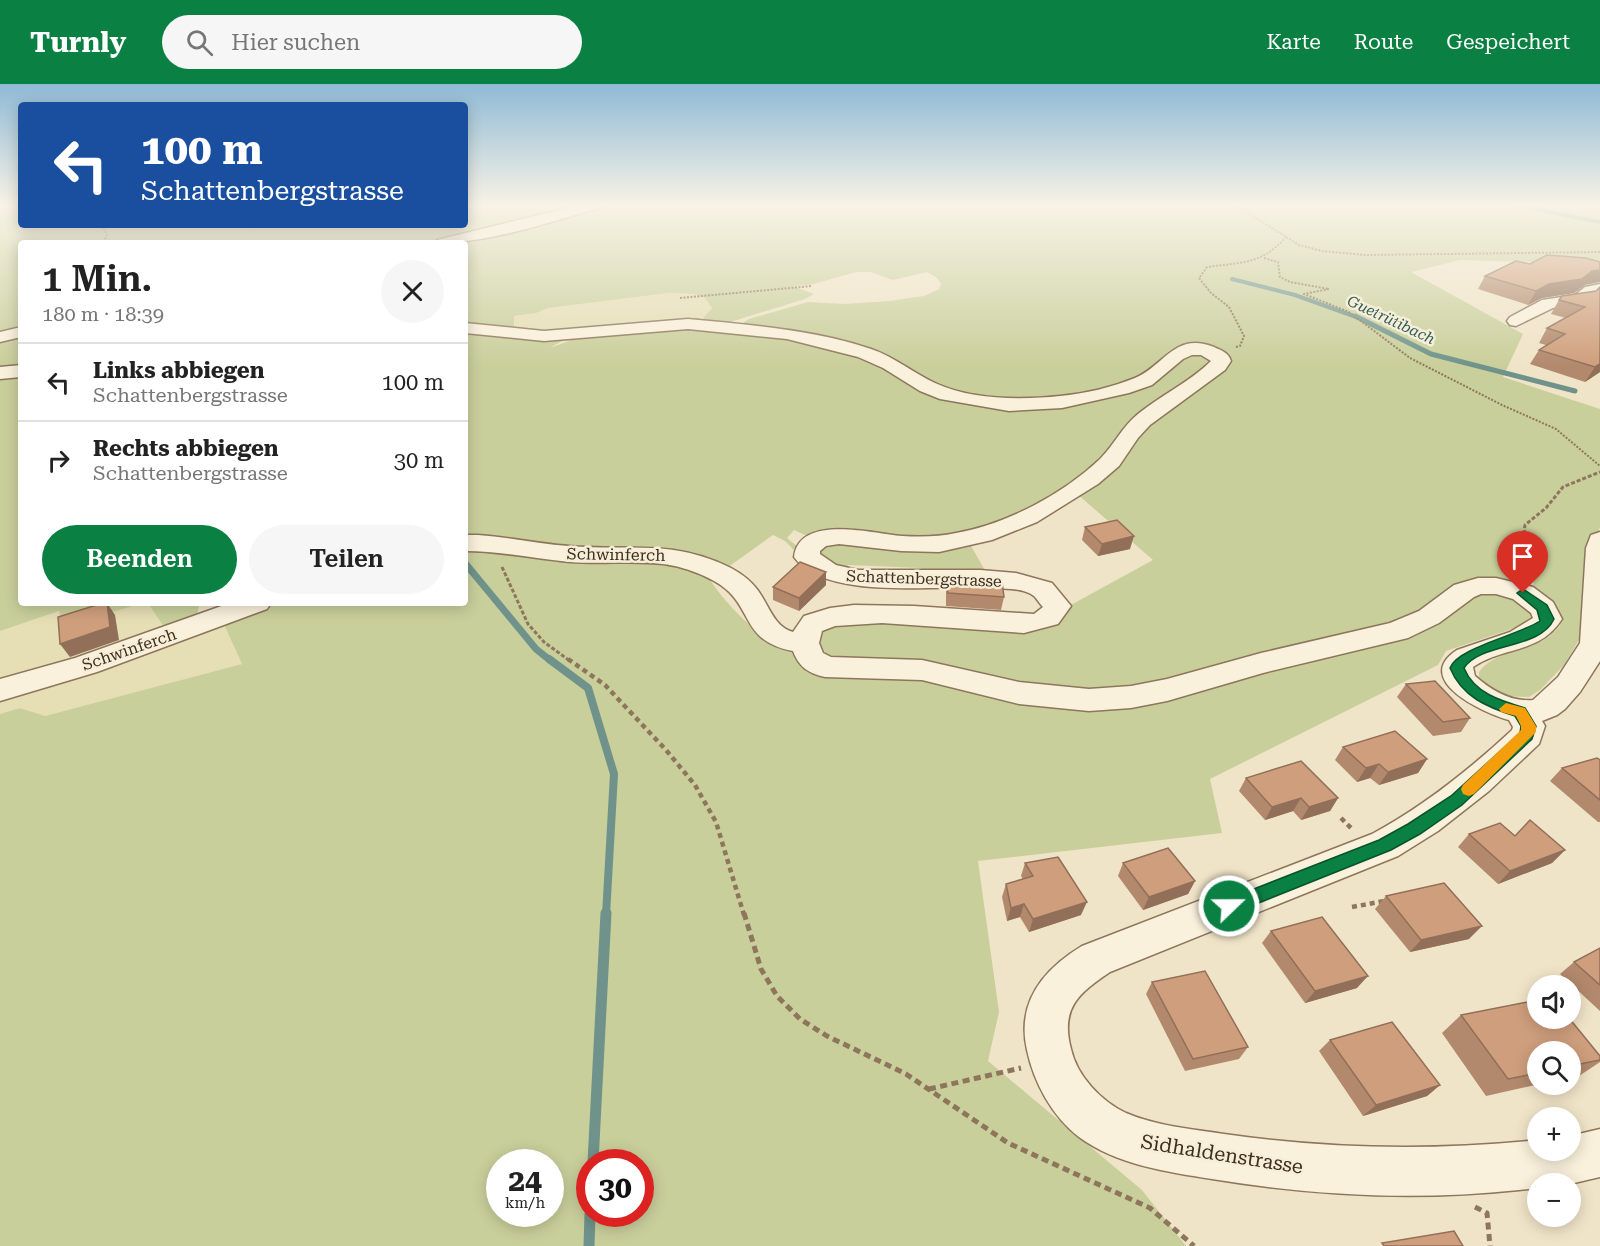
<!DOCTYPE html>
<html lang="de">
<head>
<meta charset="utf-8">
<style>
	body { margin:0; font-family:"Roboto Serif",serif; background:#f6f6f6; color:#222; height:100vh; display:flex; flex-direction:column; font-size:22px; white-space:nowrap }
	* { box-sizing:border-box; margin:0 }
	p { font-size:20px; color:#767676 }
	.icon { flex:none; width:33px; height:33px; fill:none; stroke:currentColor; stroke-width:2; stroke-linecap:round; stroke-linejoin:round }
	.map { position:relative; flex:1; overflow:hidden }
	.side { position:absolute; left:18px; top:156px; width:450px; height:366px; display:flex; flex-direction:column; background:#fff; border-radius:6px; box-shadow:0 3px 15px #0003 }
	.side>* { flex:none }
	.hud { position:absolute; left:18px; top:18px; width:450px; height:126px; border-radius:6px; box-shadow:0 3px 15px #0003; background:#1a4fa0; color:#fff; overflow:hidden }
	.tools { position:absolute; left:1527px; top:891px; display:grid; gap:12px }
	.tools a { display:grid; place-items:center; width:54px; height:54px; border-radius:50%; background:#fff; box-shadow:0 3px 15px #0003; font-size:30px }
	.speed { position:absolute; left:486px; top:1065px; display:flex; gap:12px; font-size:30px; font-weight:700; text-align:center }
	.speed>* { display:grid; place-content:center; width:78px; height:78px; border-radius:50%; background:#fff; box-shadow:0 3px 15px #0003; line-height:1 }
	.speed small { font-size:15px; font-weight:400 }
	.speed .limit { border:9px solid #d22; background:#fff; color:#111 }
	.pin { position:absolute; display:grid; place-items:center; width:51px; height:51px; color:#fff; margin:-62px -26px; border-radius:50% 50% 50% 0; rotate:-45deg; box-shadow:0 0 6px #0007 }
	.pin .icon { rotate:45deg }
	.me { position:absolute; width:66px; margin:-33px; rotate:68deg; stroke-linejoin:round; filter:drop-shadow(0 0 4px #0008) }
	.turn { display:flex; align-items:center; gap:21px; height:126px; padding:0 24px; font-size:27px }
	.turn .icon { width:78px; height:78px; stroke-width:2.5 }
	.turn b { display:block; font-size:42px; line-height:51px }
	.round { display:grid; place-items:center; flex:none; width:63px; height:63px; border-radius:32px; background:#f6f6f6 }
	.headline { display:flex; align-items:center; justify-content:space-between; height:102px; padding:0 24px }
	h1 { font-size:36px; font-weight:600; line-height:45px }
	.button { display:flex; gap:12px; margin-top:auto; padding:12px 24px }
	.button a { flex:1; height:69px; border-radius:36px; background:#0b8043; color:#fff; font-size:24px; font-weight:600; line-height:69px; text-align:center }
	.button a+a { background:#f6f6f6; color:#222 }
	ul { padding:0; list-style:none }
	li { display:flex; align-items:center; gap:18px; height:78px; padding:0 24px; border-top:2px solid #e0e0e0 }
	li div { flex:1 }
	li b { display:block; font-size:22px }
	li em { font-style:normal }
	header { display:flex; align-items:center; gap:36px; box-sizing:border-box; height:84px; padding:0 30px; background:#0b8043; color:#fff }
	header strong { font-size:28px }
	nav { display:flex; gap:33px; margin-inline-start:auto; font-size:21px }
	.search { width:420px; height:54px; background:#f6f6f6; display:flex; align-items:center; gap:15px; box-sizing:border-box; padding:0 21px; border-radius:33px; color:#767676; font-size:22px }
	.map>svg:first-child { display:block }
	.farmland { fill:#e6deb5 }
	.green { fill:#c9cf9b; fill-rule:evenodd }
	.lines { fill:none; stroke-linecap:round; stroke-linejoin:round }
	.stream-far4 { stroke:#6f938a; stroke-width:4 }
	.stream-far3 { stroke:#6f938a; stroke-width:5 }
	.stream-far2 { stroke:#6f938a; stroke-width:7 }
	.stream-far1 { stroke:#6f938a; stroke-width:8 }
	.stream { stroke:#6f938a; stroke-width:11 }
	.minor-casing { stroke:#8d765c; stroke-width:3 }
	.path-far3 { stroke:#8d765c; stroke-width:2; stroke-dasharray:2 1.5; stroke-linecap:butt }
	.path-far2 { stroke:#8d765c; stroke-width:3; stroke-dasharray:4 2; stroke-linecap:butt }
	.path-far1 { stroke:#8d765c; stroke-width:4.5; stroke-dasharray:5 4; stroke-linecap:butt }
	.path { stroke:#8d765c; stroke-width:5; stroke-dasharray:7 4.5; stroke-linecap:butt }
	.minor { fill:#faf1dc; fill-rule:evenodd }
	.wall { fill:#b2896c }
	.shaded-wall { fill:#916f58 }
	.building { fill:#cf9f7d; stroke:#916f58; stroke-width:1.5 }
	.route { fill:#0b8043; stroke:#07532c; stroke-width:1.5 }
	.slow { fill:#f59e0b }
	.labels { text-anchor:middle; stroke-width:5; stroke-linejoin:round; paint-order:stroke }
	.far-water-label { font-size:15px; font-style:italic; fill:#2f5d5a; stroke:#f7eed8 }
	.street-label { font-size:16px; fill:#3d2e20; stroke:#f7eed8 }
	.near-street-label { font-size:20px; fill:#3d2e20; stroke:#f7eed8 }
</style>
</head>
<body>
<header>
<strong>Turnly</strong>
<div class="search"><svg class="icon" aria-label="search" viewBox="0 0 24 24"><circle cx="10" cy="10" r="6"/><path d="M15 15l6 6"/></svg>Hier suchen</div>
<nav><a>Karte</a><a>Route</a><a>Gespeichert</a></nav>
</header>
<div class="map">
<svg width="1600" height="1162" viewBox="0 0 1600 1162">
	<rect width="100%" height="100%" fill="#f0e4c8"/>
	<g class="farmland">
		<path d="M669 209 695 210 705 214 712 224 700 238 595 247 518 248 514 243V232L536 229 548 224Z"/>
		<path d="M143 519H148L170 552 221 534 242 580 45 632 20 624 0 630V547L59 527 64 541Z"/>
	</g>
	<g class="green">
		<path d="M0 120H21V141H465V120H1600V180L1460 176 1411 188 1523 250 1503 293 1600 325V443L1584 489 1586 544 1564 581 1540 606 1529 613 1503 612 1489 605 1479 595V588C1494 568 1521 568 1542 557 1549 553 1555 547 1560 542V533L1534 506 1533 489 1522 500 1505 497 1435 521 1396 539 1209 587 1097 610 829 574 819 569 815 550 840 534 1018 546 1069 522 1153 476 1076 409 1134 351 1225 283 1201 261 1132 299 1049 318 959 311 902 284 744 241V238L749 235 808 218 845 220 889 217 924 212 939 205 941 200 937 194 927 188 893 196 871 188H856L810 201 793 202 814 210 805 215 727 239 700 238 712 224 705 214 695 210 669 209 548 224 536 229 514 232V243L520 245 465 239V159H21V286L0 288Z"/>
		<path d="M660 243 750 247 844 265 942 312 1079 317 1197 268 1215 275 1110 371 1048 417 1000 438 945 454 809 453 794 446 787 454 798 463 795 467 785 457 773 451 710 496C728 523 767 563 800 571L806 588 839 593 904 590 1025 618 1241 591 1475 510 1499 507 1534 524 1533 538 1446 567 1438 581 1210 695 1222 749 978 777 999 928 988 977 1142 1106 1186 1162H0V630L20 624 45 632 242 580 221 534 267 519H465V246L569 253 550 264 582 252ZM500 1078H550V1130H500ZM590 1078H640V1130H590Z"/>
		<path d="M21 289V519H143L64 542 59 527 0 547V291Z"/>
		<path d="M830 457 970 460 987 490H937L920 484 848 481 847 486 856 490 815 472 821 460Z"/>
		<path d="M148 519H209L199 522 196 537 166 546Z"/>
	</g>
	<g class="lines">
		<g class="stream-far4">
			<path d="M1511 120 1600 138"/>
			<path d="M1232 195 1295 211 1359 234"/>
		</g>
		<path class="stream-far3" d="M1355 232 1431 270 1575 307"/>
		<path class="stream-far2" d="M465 479 536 565 551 577"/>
		<path class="stream-far1" d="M549 575 588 604 614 690 606 831"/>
		<g class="stream">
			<path d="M593 1078 606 829"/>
			<path d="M589 1162 590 1130"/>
		</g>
		<g class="minor-casing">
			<g id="minor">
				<path d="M584 120H605L603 123C548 138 492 159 435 159L437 156Z"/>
				<path d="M1600 200V210H1596L1586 219 1553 224 1516 242 1510 241 1507 237 1510 233 1542 216 1575 211 1585 203Z"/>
				<path d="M688 235C749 241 812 245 871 265 895 273 913 289 935 299 971 316 1022 316 1060 312 1084 310 1113 303 1135 294 1164 282 1175 247 1214 263 1222 267 1228 268 1231 277L1225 286 1150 341 1138 354 1119 382 1098 400 1037 438 992 456 939 468 901 467 839 460 826 462 820 467V470L836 481 858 486H980L1016 489 1052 499 1071 522 1058 540 1024 549 882 539 835 542 822 547 819 559 823 569 831 573 922 576 1019 598 1089 605 1131 602 1167 595 1261 569 1390 539 1419 527 1454 501 1478 494H1496L1533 503 1553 518 1562 535C1540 570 1504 562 1473 583L1475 592C1491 606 1510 618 1533 616L1558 593 1580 559 1586 464 1591 451 1600 448V577L1580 608 1565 625 1557 631 1542 637 1545 642 1539 660 1489 707 1438 747 1398 772 1110 888C1079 909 1060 924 1071 965 1077 992 1101 1017 1126 1029 1156 1042 1192 1045 1224 1050 1329 1065 1432 1067 1538 1056V1066H1570V1052L1600 1045V1093L1570 1100H1538V1104L1519 1106C1416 1117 1315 1112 1212 1095 1168 1088 1117 1081 1079 1053 1052 1032 1034 999 1027 966 1016 918 1044 885 1082 862L1372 750C1424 722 1469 686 1512 646L1513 643 1509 636C1484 629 1411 596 1457 566L1510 548 1533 534 1531 529 1513 515 1496 510H1481L1474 513 1439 539 1408 554 1263 589 1167 617 1131 624 1089 627 1019 620 922 596 825 593C808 589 799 583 793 567 737 556 756 520 714 497 663 469 624 482 570 478 535 475 501 467 465 467V451H478C509 453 539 460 569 462 630 467 673 455 731 484 740 489 749 495 756 504 768 518 773 543 793 548L804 532 830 524 854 521 914 522 1034 530 1043 523C1040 520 1037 515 1034 512 1024 504 1006 505 994 504 943 500 825 518 794 473 799 429 874 450 902 452 921 453 938 453 956 449 1007 440 1063 410 1100 375 1114 361 1122 343 1138 330 1161 311 1190 298 1211 277L1201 271H1192L1183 275 1152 301 1129 309 1062 324 1009 327 940 315 920 307 883 284 858 273 787 255 688 245 544 257 465 249V239L544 247Z"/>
				<path d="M21 243V253L0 258V248Z"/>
				<path d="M21 281V293L0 295V283Z"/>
				<path d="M230 519H271L267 525 97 588 0 617V595L75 574Z"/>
			</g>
		</g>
		<g class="path-far3">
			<path d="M1225 120 1243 126 1299 161 1322 167 1365 171 1600 168"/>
			<path d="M102 141 107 151 103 159"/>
			<path d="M1264 174 1278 178 1280 193 1290 198 1329 205 1304 210 1349 228 1410 274 1502 321 1556 345 1600 382"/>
			<path d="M680 214 812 202"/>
			<path d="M1236 263 1240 262 1244 252 1229 223 1211 209 1199 194 1207 183C1242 178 1261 181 1286 153"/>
		</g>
		<g class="path-far2">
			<path d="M502 483 528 540 544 558 570 577"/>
			<path d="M1534 491C1534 474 1522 457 1525 441L1546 424 1563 403 1600 388"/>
		</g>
		<g class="path-far1">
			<path d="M568 575 605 601 666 666 695 701 716 738 744 831"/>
			<path d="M1341 734 1352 745"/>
			<path d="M1352 823 1384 817"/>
		</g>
		<g class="path">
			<path d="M744 829 761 885 777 912 800 935 827 952 906 990 1008 1059 1150 1124 1194 1162"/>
			<path d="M929 1005 1021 984"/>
			<path d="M1475 1123 1487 1129 1490 1162"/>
		</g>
		<use href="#minor" class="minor"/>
	</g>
	<g class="wall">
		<path d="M1530 180 1585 201 1574 209 1542 214 1528 221 1478 205 1485 192Z"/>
		<path d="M1596 207 1600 288 1585 298 1530 280 1539 266 1546 261 1539 259 1547 244 1566 234 1551 230 1559 216Z"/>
		<path d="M1085 443 1130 465 1098 472 1082 456Z"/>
		<path d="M826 488V501L799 527 773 516V503Z"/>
		<path d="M947 494 1004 513 1001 526 946 522V507Z"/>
		<path d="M1406 600 1470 634 1461 648 1433 652 1397 613Z"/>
		<path d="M1343 663 1427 675 1418 689 1379 701 1370 694 1357 698 1335 676Z"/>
		<path d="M1600 676V738H1598L1550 697 1562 684Z"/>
		<path d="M1246 694 1338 714 1330 727 1301 736 1293 727 1265 736 1239 707Z"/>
		<path d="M1469 750 1515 752 1565 766 1552 779 1498 800 1458 763Z"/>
		<path d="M1025 779 1081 831 1029 848 1020 833 1007 837 1002 813 1006 800 1023 795 1021 792Z"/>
		<path d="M1123 779 1195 797 1188 810 1143 826 1118 792Z"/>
		<path d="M1386 812 1469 855 1410 868 1375 825Z"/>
		<path d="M1271 847 1357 904 1305 919 1262 859Z"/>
		<path d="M1600 864V927L1560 890 1574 878Z"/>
		<path d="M1152 898 1248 963 1239 975 1185 987 1146 910Z"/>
		<path d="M1461 931 1600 972V978L1579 992 1570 994V968H1538V1000H1540L1486 1012 1442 949Z"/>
		<path d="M1330 956 1440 1001 1427 1012 1363 1032 1319 967Z"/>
	</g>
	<g class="shaded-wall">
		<path d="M1600 186V198L1585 201 1574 209 1542 214 1528 221 1536 207 1549 200 1592 187Z"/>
		<path d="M1600 280V288L1585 298 1595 283Z"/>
		<path d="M1134 452 1130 465 1098 472 1102 460Z"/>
		<path d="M826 488V501L799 527V514Z"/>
		<path d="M107 519 115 531 119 556 70 573 60 560Z"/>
		<path d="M1427 675 1418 689 1379 701 1388 688Z"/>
		<path d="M1379 680 1370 694 1357 698 1366 684Z"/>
		<path d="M1301 714 1293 727 1265 736 1272 723Z"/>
		<path d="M1338 714 1330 727 1301 736 1309 723Z"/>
		<path d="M1565 766 1552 779 1498 800 1510 787Z"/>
		<path d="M1195 797 1188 810 1143 826 1149 813Z"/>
		<path d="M1087 818 1081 831 1029 848 1033 835Z"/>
		<path d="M1024 820 1020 833 1007 837 1011 824Z"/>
		<path d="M1482 842 1469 855 1410 868 1421 856Z"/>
		<path d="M1368 892 1357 904 1305 919 1315 907Z"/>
		<path d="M1440 1001 1427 1012 1363 1032 1376 1021Z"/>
	</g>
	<g class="building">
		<path d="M1547 171 1586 174 1600 178V186L1592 187 1582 195 1549 200 1536 207 1485 192 1516 177 1530 180Z"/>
		<path d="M1600 203V280L1595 283 1539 266 1565 250 1547 244 1585 223 1559 216 1562 212 1596 207Z"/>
		<path d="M1117 436 1134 452 1102 460 1085 443Z"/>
		<path d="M800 478 826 488 799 514 773 503Z"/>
		<path d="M947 494 1002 498 1004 513 948 509Z"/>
		<path d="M103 519H107L110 543 60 560 58 533Z"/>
		<path d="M1435 597 1470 634 1443 638 1406 600Z"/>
		<path d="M1395 647 1427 675 1388 688 1379 680 1366 684 1343 663Z"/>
		<path d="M1597 674 1600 676V716L1562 684Z"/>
		<path d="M1301 677 1338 714 1309 723 1301 714 1272 723 1246 694Z"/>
		<path d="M1530 736 1565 766 1510 787 1469 750 1500 739 1515 752Z"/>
		<path d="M1168 764 1195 797 1149 813 1123 779Z"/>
		<path d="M1058 773 1087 818 1033 835 1024 820 1011 824 1006 800 1033 792 1025 779Z"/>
		<path d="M1444 799 1482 842 1421 856 1386 812Z"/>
		<path d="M1322 833 1368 892 1315 907 1271 847Z"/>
		<path d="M1600 864V901L1574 878Z"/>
		<path d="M1205 887 1248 963 1193 975 1152 898Z"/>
		<path d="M1538 916V934H1569L1600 972V976L1570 982V968H1538V989L1508 995 1461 931Z"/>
		<path d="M1392 938 1440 1001 1376 1021 1330 956Z"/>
		<path d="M1454 1147 1463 1162H1384L1382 1159Z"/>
	</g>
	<linearGradient id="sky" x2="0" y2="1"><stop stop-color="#8fbad6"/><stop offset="0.43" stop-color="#f8f3e6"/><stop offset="1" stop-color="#f8f3e6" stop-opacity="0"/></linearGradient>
	<rect width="1600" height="282" fill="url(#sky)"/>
	<path class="route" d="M1523 505 1547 521 1554 535C1540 566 1481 558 1464 584 1474 609 1501 617 1525 624L1536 642 1532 655 1462 721 1420 750 1391 766 1236 828 1229 830 1223 828 1221 822 1223 817 1379 756 1408 740 1451 712 1520 649 1521 642 1515 632C1487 623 1462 613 1450 584 1457 564 1519 551 1540 537L1537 526 1517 509Z"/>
	<path class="slow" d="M1506 619 1525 624 1536 642V648L1474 710 1469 712 1463 710 1461 705 1463 701 1521 646V642L1516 632 1501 628 1499 625Z"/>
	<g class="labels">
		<g class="far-water-label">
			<text transform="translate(1391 236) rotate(25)" y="5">Guetrütibach</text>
		</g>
		<g class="street-label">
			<text transform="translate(616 470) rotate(1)" y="6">Schwinferch</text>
			<text transform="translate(924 494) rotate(2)" y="6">Schattenbergstrasse</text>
			<text transform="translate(129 565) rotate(-19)" y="6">Schwinferch</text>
		</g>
		<g class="near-street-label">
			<text transform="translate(1222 1070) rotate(9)" y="7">Sidhaldenstrasse</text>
		</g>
	</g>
</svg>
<div class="tools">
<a><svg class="icon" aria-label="sound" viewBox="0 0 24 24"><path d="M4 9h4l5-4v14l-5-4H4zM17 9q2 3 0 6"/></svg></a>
<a><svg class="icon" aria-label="search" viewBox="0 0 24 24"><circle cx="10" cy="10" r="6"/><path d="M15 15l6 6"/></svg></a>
<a>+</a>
<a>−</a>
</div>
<div class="speed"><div>24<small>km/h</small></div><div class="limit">30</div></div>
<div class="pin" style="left:1523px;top:509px;background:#d93025"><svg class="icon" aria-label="arrive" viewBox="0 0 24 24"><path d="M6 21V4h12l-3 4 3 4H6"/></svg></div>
<svg class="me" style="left:1229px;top:822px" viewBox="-20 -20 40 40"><circle r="17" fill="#0b8043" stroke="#fff" stroke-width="3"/><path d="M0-11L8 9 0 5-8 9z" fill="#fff"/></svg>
<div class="hud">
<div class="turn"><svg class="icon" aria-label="left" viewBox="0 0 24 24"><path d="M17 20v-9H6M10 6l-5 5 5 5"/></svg><div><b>100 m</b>Schattenbergstrasse</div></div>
</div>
<section class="side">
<div class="headline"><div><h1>1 Min.</h1><p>180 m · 18:39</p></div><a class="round"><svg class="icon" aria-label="close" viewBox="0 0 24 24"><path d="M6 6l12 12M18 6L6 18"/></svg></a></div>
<ul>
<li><svg class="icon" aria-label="left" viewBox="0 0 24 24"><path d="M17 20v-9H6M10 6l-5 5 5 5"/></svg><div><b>Links abbiegen</b><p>Schattenbergstrasse</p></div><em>100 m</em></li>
<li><svg class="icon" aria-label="right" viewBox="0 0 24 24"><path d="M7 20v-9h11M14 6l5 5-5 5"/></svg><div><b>Rechts abbiegen</b><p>Schattenbergstrasse</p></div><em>30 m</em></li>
</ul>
<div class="button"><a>Beenden</a><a>Teilen</a></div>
</section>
</div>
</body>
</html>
